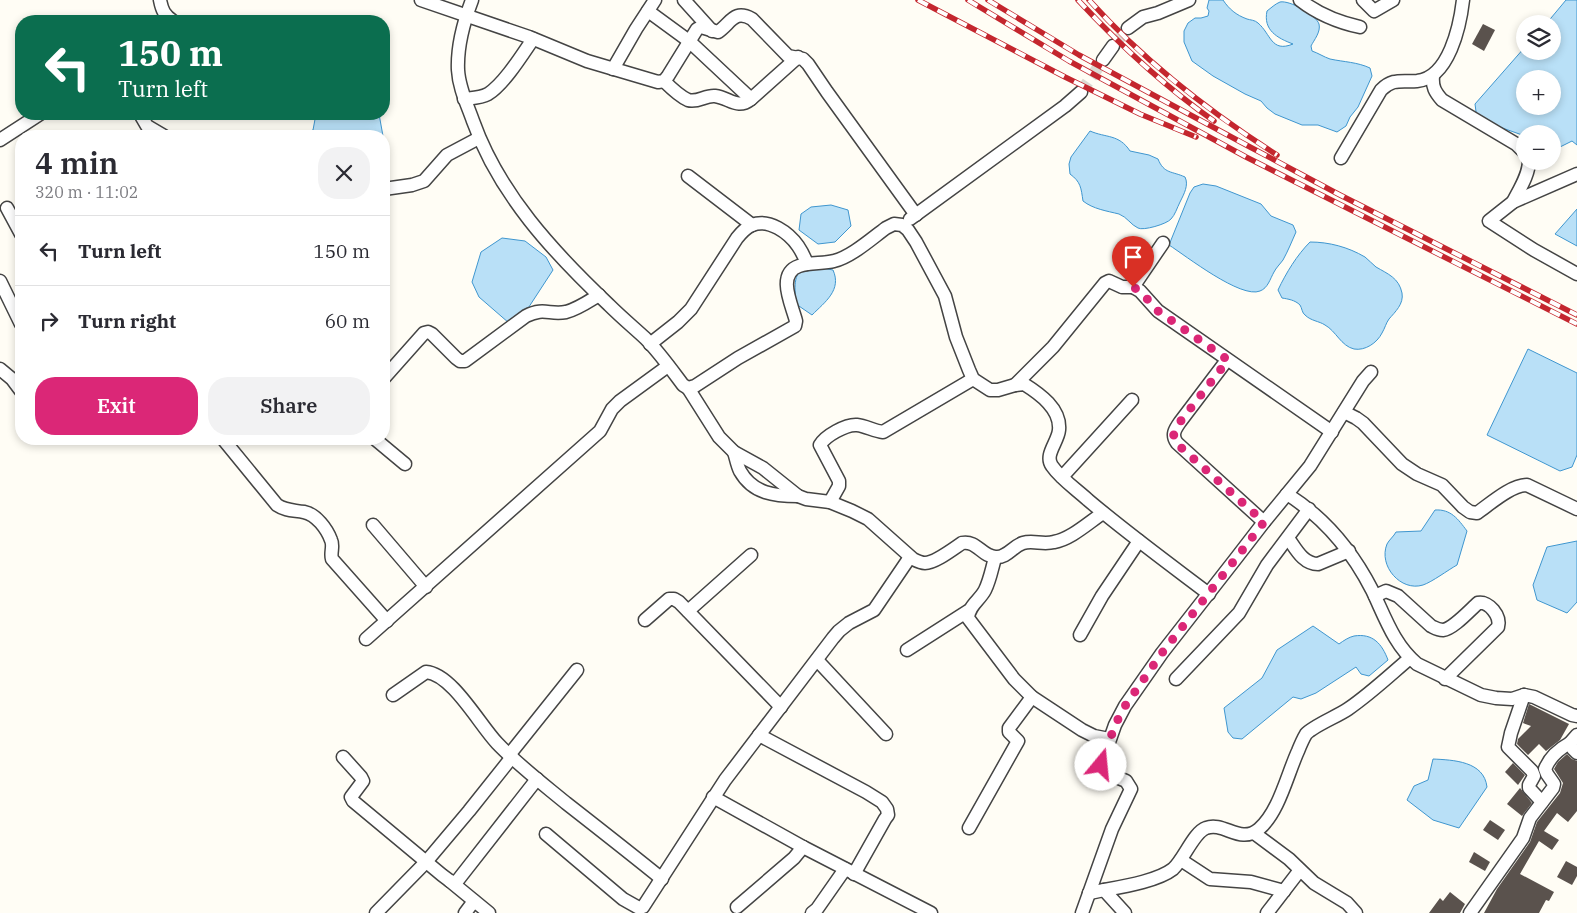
<!DOCTYPE html>
<html lang="en">
<head>
<meta charset="utf-8">
<style>
	body { margin:0; font-family:"IBM Plex Serif",serif; background:#f2f2f3; color:#2b2b33; height:100vh; display:flex; flex-direction:column; font-size:19px; white-space:nowrap }
	* { box-sizing:border-box; margin:0 }
	p { font-size:16px; color:#7c7c81 }
	.icon { flex:none; width:28px; height:28px; fill:none; stroke:currentColor; stroke-width:2; stroke-linecap:round; stroke-linejoin:round }
	.map { position:relative; flex:1; overflow:hidden }
	.drawer { position:absolute; left:15px; top:130px; width:375px; height:315px; display:flex; flex-direction:column; background:#fff; border-radius:20px; box-shadow:0 2px 8px #0003 }
	.drawer>* { flex:none }
	.banner { position:absolute; left:15px; top:15px; width:375px; height:105px; border-radius:20px; box-shadow:0 2px 8px #0003; background:#0b6e4f; color:#fff; overflow:hidden }
	.tools { position:absolute; left:1516px; top:15px; display:grid; gap:10px }
	.tools a { display:grid; place-items:center; width:45px; height:45px; border-radius:50%; background:#fff; box-shadow:0 2px 8px #0003; font-size:25px }
	.pin { position:absolute; display:grid; place-items:center; width:42px; height:42px; color:#fff; margin:-51px -21px; border-radius:50% 50% 50% 0; rotate:-45deg; box-shadow:0 0 5px #0007 }
	.pin .icon { rotate:45deg }
	.me { position:absolute; width:55px; margin:-28px; rotate:17deg; stroke-linejoin:round; filter:drop-shadow(0 0 4px #0008) }
	.turn { display:flex; align-items:center; gap:18px; height:105px; padding:0 20px; font-size:22px }
	.turn .icon { width:65px; height:65px; stroke-width:2.5 }
	.turn b { display:block; font-size:35px; line-height:42px }
	.round { display:grid; place-items:center; flex:none; width:52px; height:52px; border-radius:20px; background:#f2f2f3 }
	.summary { display:flex; align-items:center; justify-content:space-between; height:85px; padding:0 20px }
	h1 { font-size:30px; font-weight:600; line-height:38px }
	.cta { display:flex; gap:10px; margin-top:auto; padding:10px 20px }
	.cta a { flex:1; height:58px; border-radius:20px; background:#db2777; color:#fff; font-size:20px; font-weight:600; line-height:58px; text-align:center }
	.cta a+a { background:#f2f2f3; color:#2b2b33 }
	ul { padding:0; list-style:none }
	li { display:flex; align-items:center; gap:15px; height:70px; padding:0 20px; border-top:1px solid #e1e1e2 }
	li div { flex:1 }
	li b { display:block; font-size:19px }
	li em { font-style:normal }
	.map>svg:first-child { display:block }
	.water { fill:#b9e0f7; stroke:#3f96cf; fill-rule:evenodd }
	.building { fill:#5a524d }
	.lines { fill:none; stroke-linecap:round; stroke-linejoin:round }
	.minor-tunnel { stroke:#dbdad3; stroke-width:12; stroke-dasharray:12 6; stroke-linecap:butt }
	.minor-casing { stroke:#444; stroke-width:15 }
	.minor { stroke:#fff; stroke-width:12 }
	.rail-casing { stroke:#c4262e; stroke-width:5.5 }
	.rail { stroke:#fff; stroke-width:4; stroke-dasharray:11; stroke-linecap:butt }
	.route { stroke:#db2777; stroke-width:9; stroke-dasharray:0 16.2 }
</style>
</head>
<body>
<div class="map">
<svg width="1577" height="913" viewBox="0 0 1577 913">
	<rect width="100%" height="100%" fill="#fffdf5"/>
	<g class="water">
		<path d="M1209 0H1223C1229 9 1236 15 1247 19 1250 20 1255 20 1258 23 1271 34 1271 53 1293 44 1277 38 1263 30 1267 11 1271 8 1275 4 1280 2 1290 0 1316 15 1319 24 1321 32 1314 40 1311 46L1312 51C1318 53 1324 57 1330 59 1344 62 1357 62 1370 68L1372 76 1358 107 1350 117 1346 126 1337 132 1318 125H1302L1275 114 1267 108 1261 101 1245 94 1213 76 1192 61 1184 42V31L1188 23 1195 18H1201L1208 16 1209 11 1207 8Z"/>
		<path d="M1566 0H1577V145L1572 141 1558 148 1553 146 1552 134H1525V136L1477 119 1475 104 1525 47V51H1552V24H1546ZM1525 79H1552V106H1525Z"/>
		<path d="M316 114H379L383 136H298L313 130Z"/>
		<path d="M1090 131C1106 138 1119 134 1130 151L1149 155 1158 159C1164 174 1172 171 1185 177 1189 185 1184 194 1180 202 1177 208 1175 215 1171 219 1167 224 1143 231 1138 228 1131 225 1127 217 1119 214 1107 211 1093 209 1083 201 1081 188 1081 182 1070 174L1069 164 1071 157Z"/>
		<path d="M1203 184 1216 186 1261 204 1271 216 1293 225 1296 232C1292 241 1288 251 1283 260 1280 264 1276 268 1274 272 1270 279 1268 288 1260 291 1241 299 1186 256 1169 245L1190 193 1194 187Z"/>
		<path d="M831 205 848 210 851 226 835 242 818 244 799 230 801 214 811 207Z"/>
		<path d="M1577 209V246L1555 234Z"/>
		<path d="M502 238 525 241 546 257 553 270 523 316 509 323 479 297 472 282 481 252Z"/>
		<path d="M1310 242C1329 242 1348 247 1365 257 1369 260 1372 264 1376 267 1388 274 1399 278 1402 293 1404 304 1395 312 1389 319 1386 323 1385 328 1382 333 1377 343 1365 351 1354 349 1341 346 1336 331 1325 325 1319 321 1311 321 1305 315 1302 313 1302 308 1300 305 1295 300 1288 299 1282 298L1278 290C1286 273 1297 255 1310 242Z"/>
		<path d="M806 265 833 270C842 290 825 302 812 315L796 304C795 289 792 274 806 265Z"/>
		<path d="M1528 349 1577 373V455L1572 467 1560 471 1487 435Z"/>
		<path d="M1435 510C1451 509 1458 519 1467 531L1457 565C1448 570 1432 582 1423 585 1401 592 1378 566 1387 544 1389 540 1394 536 1396 532L1421 531Z"/>
		<path d="M1577 541V602L1567 613 1537 600 1533 585 1547 547Z"/>
		<path d="M1313 626 1339 644C1343 641 1349 637 1354 636 1373 633 1382 644 1388 660L1369 676 1361 674 1356 667 1316 693 1301 699 1293 697 1242 739 1233 738 1228 732 1224 708 1262 678 1277 650Z"/>
		<path d="M1433 759C1453 760 1484 761 1487 787L1459 828 1433 820 1407 800 1414 786 1428 780Z"/>
	</g>
	<g class="building">
		<path d="M1483 24 1495 30 1484 51 1472 44Z"/>
		<path d="M1529 704 1569 724 1560 740 1546 751 1539 744 1528 755 1517 744 1518 739 1531 726 1523 723Z"/>
		<path d="M1567 754 1572 759 1577 761V811L1568 822 1557 813 1544 831 1559 840 1552 850 1539 841 1520 874 1554 892 1549 901 1546 900 1539 913H1484L1497 889 1530 842 1537 822 1560 793 1563 783 1554 769 1558 762Z"/>
		<path d="M1513 763 1525 775 1518 785 1505 772Z"/>
		<path d="M1520 788 1532 803 1522 816 1507 804Z"/>
		<path d="M1490 820 1505 830 1498 840 1483 830Z"/>
		<path d="M1474 852 1490 862 1485 871 1469 862Z"/>
		<path d="M1566 861 1577 867V876L1572 885 1557 877Z"/>
		<path d="M1450 892 1465 904 1460 913H1429L1440 898 1443 901Z"/>
	</g>
	<g class="lines">
		<g class="minor-tunnel">
			<path d="M1113 46 1128 28"/>
			<path d="M1081 92 1103 60"/>
		</g>
		<g class="minor-casing">
			<g id="minor">
				<path d="M160 0C162 10 164 15 173 21"/>
				<path d="M421 0 529 37 587 61 658 82 664 81 668 76 697 29 701 27 718 32C731 23 734 9 752 19L788 56 803 59 808 64 827 92 916 215"/>
				<path d="M472 0C464 21 457 47 458 70 459 88 467 104 473 121 499 194 553 252 609 305 620 316 633 327 645 338 659 352 671 369 683 385L688 388 695 386 738 358 795 326 796 321C792 305 776 274 799 266 810 262 823 264 834 261 851 257 871 239 886 228L894 224 902 225 908 230 916 242 945 296 956 337 969 370 973 379 990 390H998L1015 385 1024 384C1040 394 1061 409 1059 430 1058 442 1044 455 1052 466 1061 479 1076 489 1088 500 1127 533 1168 563 1209 594"/>
				<path d="M684 0 712 31"/>
				<path d="M1300 0C1318 14 1337 22 1360 27"/>
				<path d="M1363 0 1374 11 1393 0"/>
				<path d="M648 11 689 41 751 99"/>
				<path d="M1128 28 1143 17 1158 13 1189 0"/>
				<path d="M1103 60 1113 46"/>
				<path d="M613 69 636 29 655 0"/>
				<path d="M1433 76C1432 87 1435 92 1442 100L1516 144 1525 153"/>
				<path d="M664 81C671 88 679 96 688 100 698 103 705 95 715 96 730 98 737 110 751 99L798 57"/>
				<path d="M464 99C472 98 481 98 488 94 504 84 522 55 533 39"/>
				<path d="M140 114 147 126 164 136"/>
				<path d="M0 140 40 114"/>
				<path d="M1341 158 1381 90C1393 78 1401 82 1417 81 1449 78 1460 26 1463 0"/>
				<path d="M1577 174 1513 202 1489 221 1534 250 1577 274"/>
				<path d="M688 176 752 225"/>
				<path d="M384 189 412 185 424 181 447 155 479 138"/>
				<path d="M1513 202C1519 190 1529 175 1529 161"/>
				<path d="M7 208 21 234"/>
				<path d="M910 219 1065 106 1081 92"/>
				<path d="M0 281 21 324"/>
				<path d="M1133 287 1140 291 1158 311 1332 432"/>
				<path d="M650 344 678 322 691 309 737 238C741 233 745 228 752 225 769 218 789 233 798 246 802 252 805 258 807 264"/>
				<path d="M1227 360 1180 422C1175 429 1171 435 1177 443L1264 522"/>
				<path d="M0 369 12 379 21 391"/>
				<path d="M384 378 424 333 428 332 432 334 456 358 460 361H465L526 316C544 307 549 315 566 312 578 309 589 301 599 295"/>
				<path d="M1015 385 1053 347 1105 283 1109 281 1122 287H1133L1163 243"/>
				<path d="M688 388 719 437 734 452 763 468 798 496 806 499 830 502 852 511 868 519 913 559C917 561 921 563 925 563 935 563 953 549 962 543 977 540 982 557 996 557 1007 558 1013 546 1023 543 1033 540 1043 545 1054 542 1071 539 1088 523 1103 513"/>
				<path d="M1344 412 1356 418 1363 423 1402 464 1417 474 1442 485 1463 507 1470 512 1477 513C1490 504 1511 485 1527 485L1577 509"/>
				<path d="M223 439 277 505C286 511 293 510 304 512 316 514 327 529 331 540 334 546 330 553 332 559L387 621"/>
				<path d="M375 439 405 464"/>
				<path d="M734 452C736 458 737 465 740 471 753 494 775 496 798 496"/>
				<path d="M1062 477 1132 400"/>
				<path d="M1287 494C1325 518 1352 551 1372 590 1385 617 1394 645 1417 664L1481 695 1496 698 1512 699 1524 695 1534 697 1572 715 1577 716"/>
				<path d="M830 502 839 486V481L820 445C825 436 846 424 857 425 866 426 874 431 883 432L973 379"/>
				<path d="M373 525 426 587"/>
				<path d="M1288 538C1296 549 1303 564 1318 564L1349 551"/>
				<path d="M995 558C992 568 990 580 985 590 980 600 969 605 968 618L1014 679 1032 697 1082 730 1094 736 1109 739"/>
				<path d="M1375 596 1386 591 1398 596 1431 626C1435 628 1438 630 1443 630 1453 629 1470 610 1478 603 1489 601 1501 616 1498 627L1445 679"/>
				<path d="M688 611 751 555"/>
				<path d="M645 620 669 599H674L679 602 781 707"/>
				<path d="M1080 635 1102 596 1139 541"/>
				<path d="M366 639 600 431 612 409 620 401 668 366"/>
				<path d="M907 650 968 611"/>
				<path d="M817 660 886 734"/>
				<path d="M1176 679 1239 613 1267 565 1309 509"/>
				<path d="M393 695 426 672C452 674 479 724 497 743 518 765 543 784 566 803 598 828 630 853 662 879"/>
				<path d="M1524 695 1511 733 1508 747 1532 771 1534 776 1529 785V788L1542 802"/>
				<path d="M759 735 866 792 882 802 887 809 888 815 885 819 854 874"/>
				<path d="M1577 735 1570 743 1573 749 1577 753"/>
				<path d="M509 755 577 670"/>
				<path d="M343 757 361 777 363 781 351 797 353 801 442 875 450 881 454 882 458 880 537 779"/>
				<path d="M713 797 803 847 931 913"/>
				<path d="M969 828 1018 741 1009 732V728L1032 697"/>
				<path d="M1254 833 1289 859 1314 883 1347 903 1356 913"/>
				<path d="M546 834 623 899 639 908 643 907 725 780 833 638 839 631 849 623 874 610 910 557"/>
				<path d="M1181 860 1210 879 1251 882 1284 891"/>
				<path d="M450 881 489 913"/>
				<path d="M1104 890 1125 913"/>
				<path d="M1089 893C1112 888 1155 883 1173 869 1184 859 1194 832 1206 828 1224 821 1240 845 1259 829 1279 812 1287 775 1298 751 1300 746 1303 739 1306 734 1313 726 1338 716 1348 709 1370 694 1390 675 1410 658"/>
				<path d="M737 907 794 858 803 847"/>
				<path d="M376 913 426 862 469 811 512 757"/>
				<path d="M465 913 474 901"/>
				<path d="M812 913 817 909 845 869"/>
				<path d="M1082 913 1112 829 1131 789 1126 781 1104 772 1101 765 1115 725 1125 706 1162 653 1237 557 1264 522 1310 466 1363 381 1371 372"/>
				<path d="M1267 913 1300 870"/>
				<path d="M1470 913 1523 838 1530 818 1553 788 1554 784 1547 774 1545 769C1550 756 1559 749 1570 743"/>
			</g>
		</g>
		<use href="#minor" class="minor"/>
		<g class="rail-casing">
			<g id="rail">
				<path d="M918 0 1065 77 1140 114 1196 137"/>
				<path d="M968 0 1069 61 1246 157 1577 324"/>
				<path d="M988 0 1079 55 1250 147 1340 195 1577 315"/>
				<path d="M1078 0C1120 45 1164 86 1214 121"/>
				<path d="M1089 0C1144 61 1208 111 1277 155"/>
			</g>
		</g>
		<use href="#rail" class="rail"/>
	</g>
	<g class="lines">
		<path class="route" d="M1101 765 1115 725 1125 706 1162 653 1237 557 1264 522 1176 443C1171 435 1175 429 1180 422L1228 360 1158 311 1140 291 1133 287"/>
	</g>
</svg>
<div class="tools">
<a><svg class="icon" aria-label="layers" viewBox="0 0 24 24"><path d="M12 4l9 5-9 5-9-5zM3 14l9 5 9-5"/></svg></a>
<a>+</a>
<a>−</a>
</div>
<div class="pin" style="left:1133px;top:287px;background:#d93025"><svg class="icon" aria-label="arrive" viewBox="0 0 24 24"><path d="M6 21V4h12l-3 4 3 4H6"/></svg></div>
<svg class="me" style="left:1101px;top:765px" viewBox="-20 -20 40 40"><circle r="19" fill="#fff"/><path d="M0-13L10 11 0 6-10 11z" fill="#db2777"/></svg>
<div class="banner">
<div class="turn"><svg class="icon" aria-label="left" viewBox="0 0 24 24"><path d="M17 20v-9H6M10 6l-5 5 5 5"/></svg><div><b>150 m</b>Turn left</div></div>
</div>
<section class="drawer">
<div class="summary"><div><h1>4 min</h1><p>320 m · 11:02</p></div><a class="round"><svg class="icon" aria-label="close" viewBox="0 0 24 24"><path d="M6 6l12 12M18 6L6 18"/></svg></a></div>
<ul>
<li><svg class="icon" aria-label="left" viewBox="0 0 24 24"><path d="M17 20v-9H6M10 6l-5 5 5 5"/></svg><div><b>Turn left</b></div><em>150 m</em></li>
<li><svg class="icon" aria-label="right" viewBox="0 0 24 24"><path d="M7 20v-9h11M14 6l5 5-5 5"/></svg><div><b>Turn right</b></div><em>60 m</em></li>
</ul>
<div class="cta"><a>Exit</a><a>Share</a></div>
</section>
</div>
</body>
</html>
